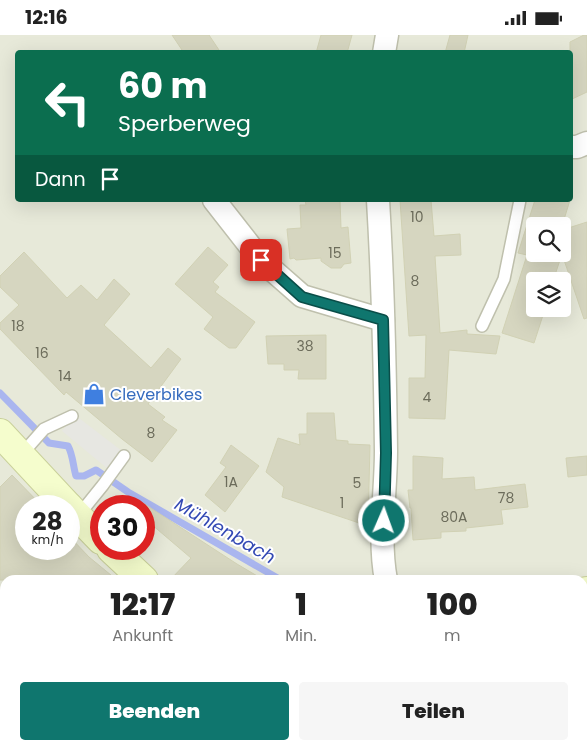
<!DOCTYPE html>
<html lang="de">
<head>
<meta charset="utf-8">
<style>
	body { margin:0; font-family:Poppins,sans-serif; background:#f6f6f6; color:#222; height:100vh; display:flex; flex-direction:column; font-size:19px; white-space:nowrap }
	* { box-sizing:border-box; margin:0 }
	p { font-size:16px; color:#767676 }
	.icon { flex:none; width:28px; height:28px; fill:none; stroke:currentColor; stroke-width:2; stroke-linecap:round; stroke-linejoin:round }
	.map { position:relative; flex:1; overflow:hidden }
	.details { position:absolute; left:0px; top:540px; width:588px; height:175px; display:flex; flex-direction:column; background:#fff; border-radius:15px 15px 0 0; box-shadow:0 5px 20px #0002 }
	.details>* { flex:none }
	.guide { position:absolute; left:15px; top:15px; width:558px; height:152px; border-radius:5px; box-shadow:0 5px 20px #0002; background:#0b6e4f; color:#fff; overflow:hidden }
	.fabs { position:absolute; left:526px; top:182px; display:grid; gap:10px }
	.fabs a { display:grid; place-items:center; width:45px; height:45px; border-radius:5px; background:#fff; box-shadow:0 5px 20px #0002; font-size:25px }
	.speed { position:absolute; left:15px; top:460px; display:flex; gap:10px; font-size:25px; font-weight:700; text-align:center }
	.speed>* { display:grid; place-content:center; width:65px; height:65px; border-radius:50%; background:#fff; box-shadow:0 5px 20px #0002; line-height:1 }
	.speed small { font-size:12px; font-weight:400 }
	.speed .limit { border:8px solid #d22; background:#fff; color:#111 }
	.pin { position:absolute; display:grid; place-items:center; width:42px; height:42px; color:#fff; margin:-21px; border-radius:10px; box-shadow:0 2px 8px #0006 }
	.me { position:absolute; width:55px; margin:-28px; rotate:2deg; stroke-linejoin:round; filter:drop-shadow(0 0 4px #0008) }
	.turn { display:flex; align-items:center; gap:18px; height:105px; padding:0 20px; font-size:22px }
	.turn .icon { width:65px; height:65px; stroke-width:2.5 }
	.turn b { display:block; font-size:35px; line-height:42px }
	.then { display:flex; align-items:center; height:48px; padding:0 20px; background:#0003; gap:10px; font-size:19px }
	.eta { display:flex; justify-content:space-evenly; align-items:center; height:85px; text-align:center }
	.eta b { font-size:30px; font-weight:800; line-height:35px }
	.button { display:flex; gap:10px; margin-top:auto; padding:10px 20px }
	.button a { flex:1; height:58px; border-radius:5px; background:#0f766e; color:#fff; font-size:20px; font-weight:800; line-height:58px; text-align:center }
	.button a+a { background:#f6f6f6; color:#222 }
	.status { display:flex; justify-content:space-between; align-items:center; height:35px; padding:0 25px; background:#fff; direction:ltr }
	.status svg { height:14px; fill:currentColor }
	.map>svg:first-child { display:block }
	.residential { fill:#e7e9d9; fill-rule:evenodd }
	.parking { fill:#e7e7e2 }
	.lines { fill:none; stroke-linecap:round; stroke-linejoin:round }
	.stream { stroke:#aab6ef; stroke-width:7 }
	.building { fill:#d6d6c0; stroke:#d1d1b4 }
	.lane-casing { stroke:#bfc0ad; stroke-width:14 }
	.street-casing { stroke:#bfc0ad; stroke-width:25 }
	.secondary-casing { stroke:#c9d09a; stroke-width:30 }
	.lane { stroke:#fff; stroke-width:11 }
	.street { stroke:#fff; stroke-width:22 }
	.secondary { stroke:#f5fdcd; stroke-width:28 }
	.route-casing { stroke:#0a4d48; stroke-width:12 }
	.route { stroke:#0f766e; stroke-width:9 }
	.labels { text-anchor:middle; stroke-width:4; stroke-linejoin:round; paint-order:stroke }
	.number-label { font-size:14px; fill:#6c6c5b }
	.shop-label { font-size:16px; fill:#366cbe; stroke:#fff; text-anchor:start }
	.water-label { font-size:18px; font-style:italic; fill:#3349b4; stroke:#fff }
</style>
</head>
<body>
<div class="status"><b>12:16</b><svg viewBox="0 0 49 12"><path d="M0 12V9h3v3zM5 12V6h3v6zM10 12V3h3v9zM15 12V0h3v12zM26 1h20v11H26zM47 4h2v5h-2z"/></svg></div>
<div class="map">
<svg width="587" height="715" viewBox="0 0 587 715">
	<rect width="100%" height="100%" fill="#f4f5eb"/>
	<path class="residential" d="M0 0H587V715H0ZM18 18H570V165H18ZM535 191H562V219H535ZM535 246H562V274H535ZM26 471H69V514H26ZM101 471H144V514H101ZM5 545H582V710H5Z"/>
	<path class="parking" d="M75 380 122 416 108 434 62 396Z"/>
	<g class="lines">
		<path class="stream" d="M0 358 49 408 68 411C73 420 73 431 76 441H84L96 435 128 457 281 545"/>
	</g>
	<g class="building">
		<path d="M172 0H209L221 18H184Z"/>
		<path d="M321 0H352L347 18H316Z"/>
		<path d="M450 0H468L464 18H445Z"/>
		<path d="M584 0H587V57L570 65V7Z"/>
		<path d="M305 165H340L341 193 348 192 351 228 344 229 341 233H331L321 226V223L296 225 294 223 290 224 287 194 301 193 300 170H306Z"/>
		<path d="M400 165H431L434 201 460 199 461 220 435 221 440 298 467 295V299L500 301 496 319 449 315 445 384 409 383V343H425L426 300 409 301Z"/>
		<path d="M535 165H570L562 191H535V219H562V195L587 187V283L584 284 562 219 553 246H535V274H545L534 308 502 298 527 220 518 218Z"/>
		<path d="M208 212 228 230 213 247 219 252 215 257 255 287 236 313H229L204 294 213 282 175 249Z"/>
		<path d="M24 217 67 263 81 250 97 265 114 244 130 259 104 290 151 333 168 313 181 324 148 369 165 382 162 385 177 395 152 427 122 404 66 357 64 360 0 294V288L19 270 0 252V241Z"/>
		<path d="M326 300V344H298L299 335H284V329H268L266 301Z"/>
		<path d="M307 378H334L336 405 348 406V409L370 410 368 491 282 462 284 452 266 437 278 403 300 410 299 399H307Z"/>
		<path d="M231 410 259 431 225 477 205 460 226 432 220 428Z"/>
		<path d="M413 421 443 423 442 444 474 442 475 455 525 449 528 472 501 475 503 489 466 493V496L441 497V503L413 505 411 473H410L408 455H413Z"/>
		<path d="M587 421V440L568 442 566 423Z"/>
		<path d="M12 440 42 471H26V514H69V501L89 522 117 545H0V452Z"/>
		<path d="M143 468 237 529 264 545H170L191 523 144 483V471H141Z"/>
	</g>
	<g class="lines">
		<g class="lane-casing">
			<g id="lane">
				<path d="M482 291 504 244 520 165"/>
				<path d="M21 420 44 394 72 381"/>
				<path d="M78 481 103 450 124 421"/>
			</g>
		</g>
		<g class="street-casing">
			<g id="street">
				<path d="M384 18 387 0"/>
				<path d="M570 112H577L587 108"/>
				<path d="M214 165 261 225 302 261 383 285"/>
				<path d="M378 165C383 248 385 332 386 416 386 458 378 503 386 545"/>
				<path d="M16 715 24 710"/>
			</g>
		</g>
		<g class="secondary-casing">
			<g id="secondary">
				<path d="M0 398 68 471"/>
				<path d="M69 472 101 505"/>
				<path d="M111 514 144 545"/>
				<path d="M582 557 587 556"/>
				<path d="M294 710 296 715"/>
				<path d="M211 715 215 710"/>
			</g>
		</g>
		<use href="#lane" class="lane"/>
		<use href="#street" class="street"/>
		<use href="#secondary" class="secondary"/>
	</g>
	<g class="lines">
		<g class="route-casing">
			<path id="route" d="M261 225 302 262 383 285 386 418 384 486"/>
		</g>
		<use href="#route" class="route"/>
	</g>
	<defs>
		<g id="shop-bare" transform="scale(1.725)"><path d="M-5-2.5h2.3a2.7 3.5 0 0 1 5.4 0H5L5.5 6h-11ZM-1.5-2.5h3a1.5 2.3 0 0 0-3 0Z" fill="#3f7fe0" stroke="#fff" stroke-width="2.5" paint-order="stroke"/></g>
	</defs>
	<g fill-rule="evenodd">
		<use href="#shop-bare" x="94" y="359"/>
	</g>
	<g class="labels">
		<g class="number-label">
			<text x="417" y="187">10</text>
			<text x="335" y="223">15</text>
			<text x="415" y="251">8</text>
			<text x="18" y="296">18</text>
			<text x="305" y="316">38</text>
			<text x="42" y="323">16</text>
			<text x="65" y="346">14</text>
			<text x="427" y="367">4</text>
			<text x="151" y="403">8</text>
			<text x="231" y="452">1A</text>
			<text x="357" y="453">5</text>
			<text x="506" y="468">78</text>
			<text x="342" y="473">1</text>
			<text x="454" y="487">80A</text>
		</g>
		<g class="shop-label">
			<text x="110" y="365">Cleverbikes</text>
		</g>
		<g class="water-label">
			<text transform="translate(225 496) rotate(30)" y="6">Mühlenbach</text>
		</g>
	</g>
</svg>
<div class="fabs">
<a><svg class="icon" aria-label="search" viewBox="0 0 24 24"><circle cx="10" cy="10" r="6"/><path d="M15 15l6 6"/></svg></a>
<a><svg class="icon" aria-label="layers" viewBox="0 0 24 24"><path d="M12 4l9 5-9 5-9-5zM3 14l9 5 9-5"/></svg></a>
</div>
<div class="speed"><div>28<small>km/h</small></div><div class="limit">30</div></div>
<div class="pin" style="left:261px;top:225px;background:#d93025"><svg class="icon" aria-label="arrive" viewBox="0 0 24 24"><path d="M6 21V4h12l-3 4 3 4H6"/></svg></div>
<svg class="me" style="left:384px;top:486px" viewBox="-20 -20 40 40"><circle r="17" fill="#0f766e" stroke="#fff" stroke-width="3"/><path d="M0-11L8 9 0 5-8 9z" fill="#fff"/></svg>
<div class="guide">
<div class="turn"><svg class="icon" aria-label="left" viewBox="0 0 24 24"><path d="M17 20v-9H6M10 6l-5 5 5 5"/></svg><div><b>60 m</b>Sperberweg</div></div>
<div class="then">Dann<svg class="icon" aria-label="arrive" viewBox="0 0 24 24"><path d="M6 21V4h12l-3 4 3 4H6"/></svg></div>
</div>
<section class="details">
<div class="eta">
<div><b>12:17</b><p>Ankunft</p></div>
<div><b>1</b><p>Min.</p></div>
<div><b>100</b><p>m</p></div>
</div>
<div class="button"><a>Beenden</a><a>Teilen</a></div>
</section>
</div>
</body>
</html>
